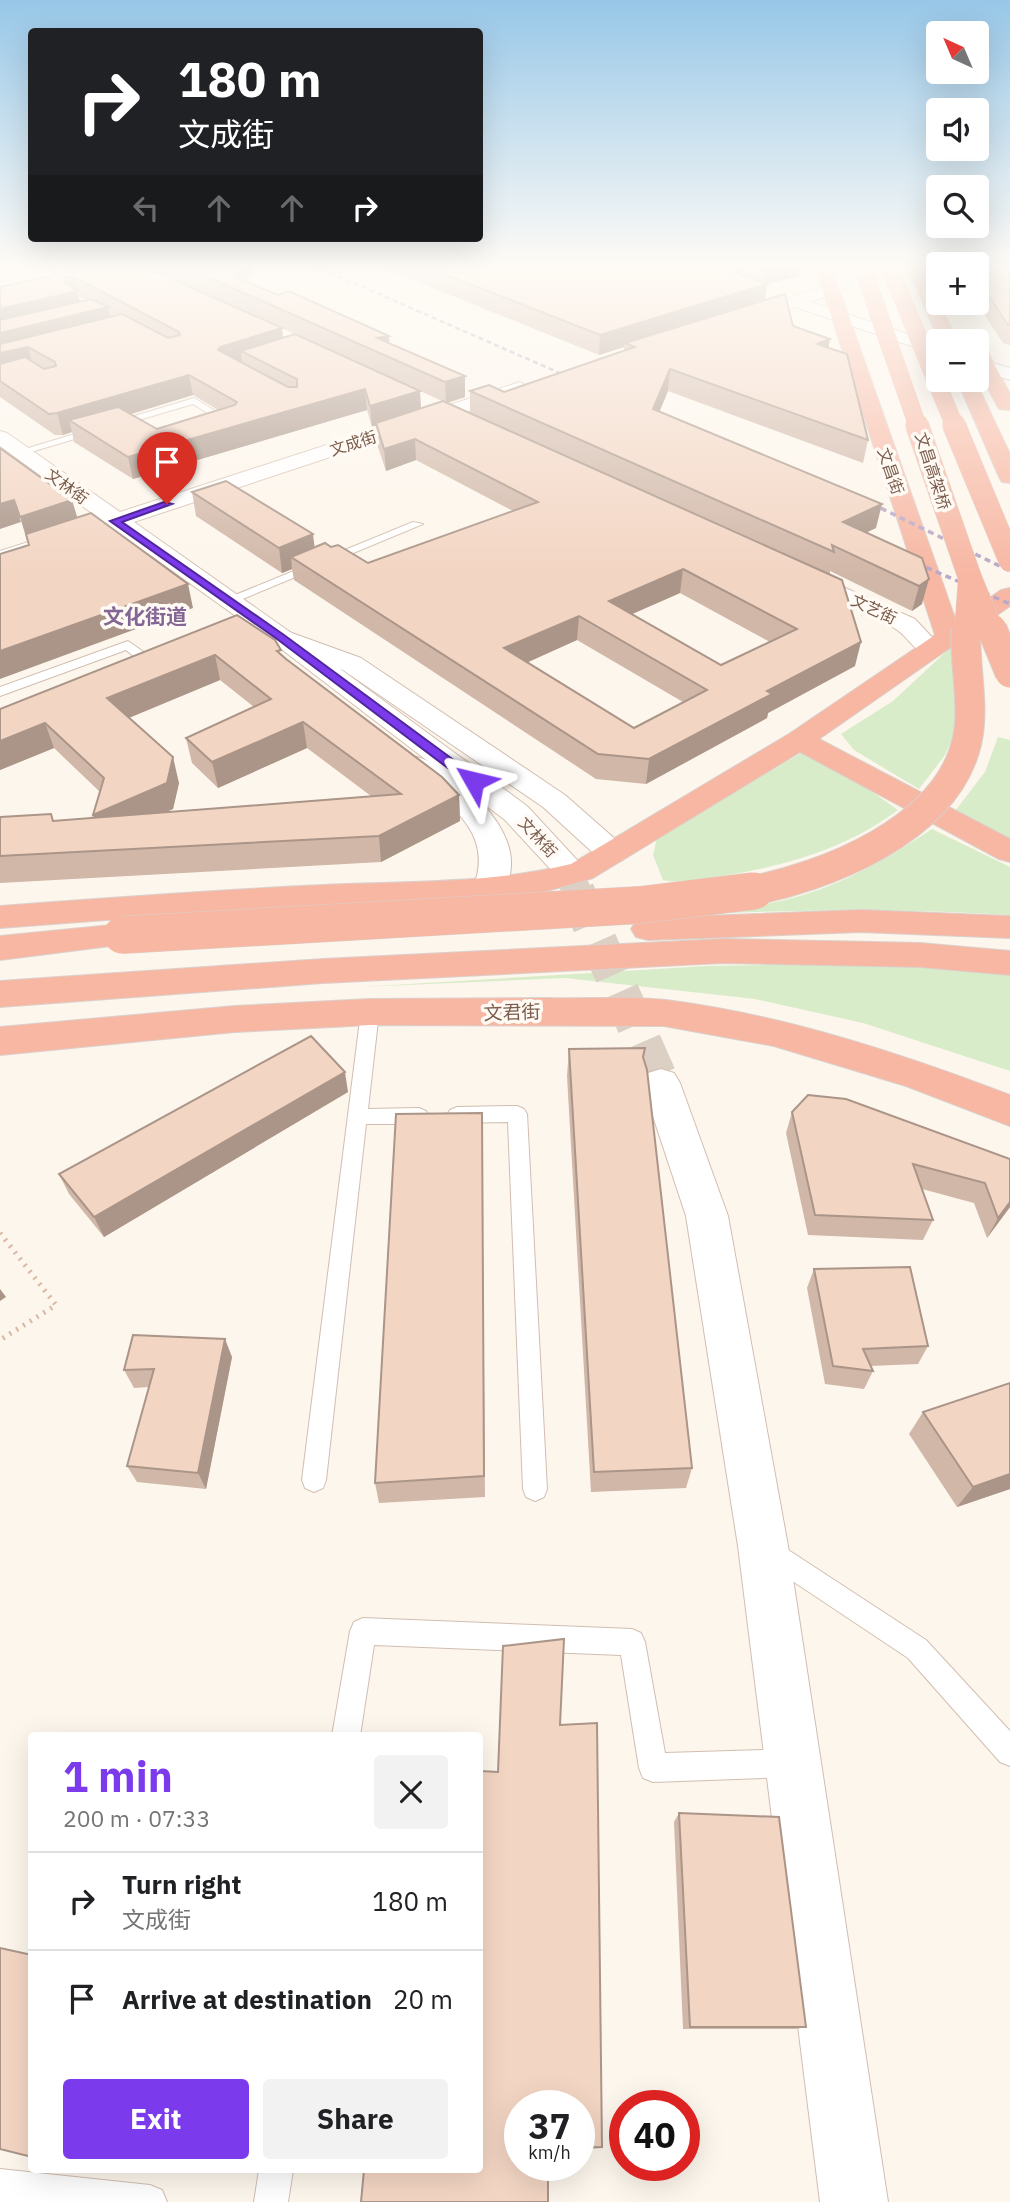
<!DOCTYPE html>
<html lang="en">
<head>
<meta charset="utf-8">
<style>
	body { margin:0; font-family:"IBM Plex Sans","Noto Sans SC",sans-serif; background:#f2f2f2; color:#202124; height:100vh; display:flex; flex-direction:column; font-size:26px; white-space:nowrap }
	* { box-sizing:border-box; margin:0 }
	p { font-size:23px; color:#757577 }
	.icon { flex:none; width:38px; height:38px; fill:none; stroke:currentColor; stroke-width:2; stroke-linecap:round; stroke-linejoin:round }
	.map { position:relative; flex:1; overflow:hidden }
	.sheet { position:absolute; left:28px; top:1732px; width:455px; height:441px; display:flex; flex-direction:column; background:#fff; border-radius:7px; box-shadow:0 7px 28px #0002 }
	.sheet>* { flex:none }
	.guide { position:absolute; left:28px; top:28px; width:455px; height:214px; border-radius:7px; box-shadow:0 7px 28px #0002; background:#202124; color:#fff; overflow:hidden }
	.needle { width:46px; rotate:316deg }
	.fabs { position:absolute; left:926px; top:21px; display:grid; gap:14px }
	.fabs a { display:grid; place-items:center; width:63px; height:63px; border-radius:7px; background:#fff; box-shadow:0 7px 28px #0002; font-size:35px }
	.speed { position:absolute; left:504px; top:2090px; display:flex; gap:14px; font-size:35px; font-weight:700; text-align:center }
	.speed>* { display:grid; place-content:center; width:91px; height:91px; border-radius:50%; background:#fff; box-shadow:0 7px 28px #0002; line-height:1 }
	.speed small { font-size:18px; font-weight:400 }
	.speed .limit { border:10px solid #d22; background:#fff; color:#111 }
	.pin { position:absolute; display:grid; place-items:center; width:60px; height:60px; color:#fff; margin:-72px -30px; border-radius:50% 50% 50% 0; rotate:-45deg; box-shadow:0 0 7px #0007 }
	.pin .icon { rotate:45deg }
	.me { position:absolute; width:77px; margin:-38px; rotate:307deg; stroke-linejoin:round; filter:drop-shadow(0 0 5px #0008) }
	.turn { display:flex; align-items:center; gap:24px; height:147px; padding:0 35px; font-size:32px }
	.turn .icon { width:91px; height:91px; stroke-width:2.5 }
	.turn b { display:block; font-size:49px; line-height:60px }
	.lanes { display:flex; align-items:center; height:66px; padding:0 35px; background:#0003; justify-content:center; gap:35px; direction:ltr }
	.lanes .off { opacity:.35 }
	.round { display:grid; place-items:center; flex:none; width:74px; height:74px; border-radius:7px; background:#f2f2f2 }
	.headline { display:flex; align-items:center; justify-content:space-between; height:119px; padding:0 35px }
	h1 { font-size:42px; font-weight:800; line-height:52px; color:#7c3aed }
	.primary-button { display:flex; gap:14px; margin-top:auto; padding:14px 35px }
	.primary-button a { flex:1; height:80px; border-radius:7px; background:#7c3aed; color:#fff; font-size:28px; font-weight:800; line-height:80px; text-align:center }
	.primary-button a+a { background:#f2f2f2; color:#202124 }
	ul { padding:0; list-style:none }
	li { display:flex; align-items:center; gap:21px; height:98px; padding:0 35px; border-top:2px solid #e0e0e0 }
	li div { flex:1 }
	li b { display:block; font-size:26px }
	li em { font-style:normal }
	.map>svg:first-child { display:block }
	.green { fill:#d8ecc9 }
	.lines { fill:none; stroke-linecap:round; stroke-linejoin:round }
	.street-tunnel-far1 { stroke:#dcd0c4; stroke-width:29; stroke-dasharray:29 15; stroke-linecap:butt }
	.street-tunnel { stroke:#dcd0c4; stroke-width:37; stroke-dasharray:37 18; stroke-linecap:butt }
	.lane-casing { stroke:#d1beb0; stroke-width:2 }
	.street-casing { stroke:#d1beb0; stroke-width:2 }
	.secondary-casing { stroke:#d6c0b0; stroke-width:2 }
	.highway-casing { stroke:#dad1cd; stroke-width:2 }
	.path { stroke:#d9b8a5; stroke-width:5; stroke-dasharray:2 6; stroke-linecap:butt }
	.lane { fill:#fff; fill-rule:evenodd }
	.street { fill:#fff; fill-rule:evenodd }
	.secondary { fill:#fff; fill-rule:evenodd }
	.highway { fill:#f7b7a3; fill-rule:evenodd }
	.rail-far1 { stroke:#b9a8c9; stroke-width:2.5; stroke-dasharray:5 3.5; stroke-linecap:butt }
	.rail { stroke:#b9a8c9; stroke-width:3.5; stroke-dasharray:6 4.5; stroke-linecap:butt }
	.highway-bridge-far3-casing { stroke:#dad1cd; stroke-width:18; stroke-linecap:butt }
	.highway-bridge-far2-casing { stroke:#dad1cd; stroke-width:24; stroke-linecap:butt }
	.highway-bridge-far1-casing { stroke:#dad1cd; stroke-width:31; stroke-linecap:butt }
	.highway-bridge-casing { stroke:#dad1cd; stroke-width:38; stroke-linecap:butt }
	.highway-bridge-far3 { stroke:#f7b7a3; stroke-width:18 }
	.highway-bridge-far2 { stroke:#f7b7a3; stroke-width:23 }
	.highway-bridge-far1 { stroke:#f7b7a3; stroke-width:29 }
	.highway-bridge { stroke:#f7b7a3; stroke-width:37 }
	.wall { fill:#d1b7a8; fill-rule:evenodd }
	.shaded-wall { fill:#aa9588 }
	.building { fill:#f3d5c3; stroke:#aa9588; stroke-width:2; fill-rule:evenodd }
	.route { fill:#7c3aed; stroke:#51269a; stroke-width:2 }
	.labels { text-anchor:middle; stroke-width:7; stroke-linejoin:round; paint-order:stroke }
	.far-street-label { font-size:16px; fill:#7a5c4d; stroke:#fffaf3 }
	.street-label { font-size:19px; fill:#7a5c4d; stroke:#fffaf3 }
	.far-district-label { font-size:21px; font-weight:bold; fill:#846695; stroke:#fffaf3 }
</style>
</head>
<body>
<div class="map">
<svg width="1010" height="2202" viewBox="0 0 1010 2202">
	<rect width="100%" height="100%" fill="#fdf6ec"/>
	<g class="green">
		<path d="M951 647 965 651 959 725 945 755 919 789 854 750 841 734 893 701Z"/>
		<path d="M998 737 1010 740V840L955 811 985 772Z"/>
		<path d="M801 753 841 770 898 810C845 850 781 867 716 877 699 880 680 884 663 880L653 855 657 838Z"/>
		<path d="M932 829 1010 867V915C885 907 761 911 636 916 680 911 733 911 776 902 834 890 884 861 932 829Z"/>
		<path d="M860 963 1010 971V1071L863 1023 755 999 565 978 359 987 707 966Z"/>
	</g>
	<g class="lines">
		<path class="street-tunnel-far1" d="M566 867 577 892"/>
		<path class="street-tunnel" d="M576 891 661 1083"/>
		<g class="lane-casing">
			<g id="lane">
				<path d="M194 398 237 424 228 426 193 404 24 454 15 452Z"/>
				<path d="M413 522 423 524 233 603 229 604 223 600Z"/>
				<path d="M128 641 158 662V668H148L126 650 0 696V687Z"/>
				<path d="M370 1006 376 1007 379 1012 368 1109 419 1108 426 1111 429 1116 426 1121 419 1124H366L326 1480 323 1488 314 1492 305 1488 302 1480 361 1012 364 1007Z"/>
				<path d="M517 1106 524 1109 527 1114 547 1489 544 1497 535 1501 526 1497 523 1489 508 1122 457 1123 450 1120 447 1115 450 1110 457 1107Z"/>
				<path d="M770 1538 926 1640 1010 1731V1766L1000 1762 908 1658 761 1560 757 1551 761 1542Z"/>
				<path d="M363 1618 632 1629 641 1633 645 1642 665 1753 792 1749 802 1753 806 1763 802 1773 792 1777 653 1782 643 1778 639 1768 621 1655 374 1645 360 1736H332L350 1631 354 1622Z"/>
				<path d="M0 2169 150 2185 162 2190 167 2202H0Z"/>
				<path d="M259 2170H293L288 2202H254Z"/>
			</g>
		</g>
		<g class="street-casing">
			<g id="street">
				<path d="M281 629 361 658 565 795 623 846 628 853 623 860 612 863 601 860 543 807 343 670 272 642 268 637 272 632Z"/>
				<path d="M417 757C433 761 445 772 458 782 493 809 529 852 501 896L489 899 477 896 473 888C496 831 447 802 407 772L402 766 407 760Z"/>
				<path d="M661 1069 674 1073 680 1083 728 1216 788 1546 888 2202H820L738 1546 686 1216 642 1083 648 1073Z"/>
			</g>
		</g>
		<g class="secondary-casing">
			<g id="secondary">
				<path d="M889 266H914L810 302 938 344V355L795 307 738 325 729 320 732 316Z"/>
				<path d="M976 358 1010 368V380L976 369Z"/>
				<path d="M520 382 529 388 527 392 134 522 290 632 527 806 577 860 582 867 577 874 566 877 555 874 505 820 272 642 114 529 0 566V551L100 519 0 446V431L7 433 120 512Z"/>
				<path d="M798 567 915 619 942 648 938 654C915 659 912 638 894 628 861 609 824 595 789 579L786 574 789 569Z"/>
			</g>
		</g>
		<g class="highway-casing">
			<g id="highway">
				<path d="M815 266H831L956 621 1001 590 1010 588V606L819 739 1010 839V862L999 859 800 752 593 878 540 893 489 899 212 912 0 928V906C108 898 215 890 323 885 405 881 491 884 571 864L789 734 935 635Z"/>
				<path d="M907 266H923L957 341H939Z"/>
				<path d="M976 342 985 347 1010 394V410L999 409 976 366Z"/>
				<path d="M957 380H975L1010 454V483L1002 482 999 477Z"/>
				<path d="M861 910 1010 916V938L861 932 648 940 636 937 631 929 636 921 648 918Z"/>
				<path d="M122 924 134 927 139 935 134 943 0 960V936Z"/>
				<path d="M722 939 920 943 1010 951V975L920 967 722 963 323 983 0 1007V981L323 959Z"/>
				<path d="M548 998C587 999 627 996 666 1000 784 1015 900 1053 1010 1095V1126L906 1086 774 1046 664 1026 370 1025 235 1032 0 1055V1027L235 1006 370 999Z"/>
			</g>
		</g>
		<path class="path" d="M0 1233 56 1305 0 1340"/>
		<use href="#lane" class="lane"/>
		<use href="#street" class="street"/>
		<use href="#secondary" class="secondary"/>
		<use href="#highway" class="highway"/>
		<path class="rail-far1" d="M315 266 578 381"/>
		<g class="rail">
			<path d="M862 499 1010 571"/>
			<path d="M907 559 1010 604"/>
		</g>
		<g class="highway-bridge-far3-casing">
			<g id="highway-bridge-far3">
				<path d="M862 266 918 427"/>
				<path d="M889 266 955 427"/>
			</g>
		</g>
		<g class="highway-bridge-far2-casing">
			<g id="highway-bridge-far2">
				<path d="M917 425 970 578 992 631"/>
				<path d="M954 425 1010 560"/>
				<path d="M966 631 970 578"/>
			</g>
		</g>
		<g class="highway-bridge-far1-casing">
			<g id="highway-bridge-far1">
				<path d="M992 629 1010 673"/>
				<path d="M745 892C824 878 947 830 967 741 975 705 964 666 966 629"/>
			</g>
		</g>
		<g class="highway-bridge-casing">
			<path id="highway-bridge" d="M122 935 640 905 754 891"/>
		</g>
		<use href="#highway-bridge-far3" class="highway-bridge-far3"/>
		<use href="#highway-bridge-far2" class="highway-bridge-far2"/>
		<use href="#highway-bridge-far1" class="highway-bridge-far1"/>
		<use href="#highway-bridge" class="highway-bridge"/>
	</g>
	<g class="wall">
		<path d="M53 266H255L245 281 465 376V397L448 403 470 413V391L504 392 624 351V347L599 355 378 266H800L799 276 767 284 765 300 793 326 828 348 868 440 863 463 668 391 659 412 876 528 867 532 922 558V604L912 611 830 571V575L855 666 768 713 767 718 646 784 596 779 294 580 292 569 282 573 196 516 192 492 314 548 331 547 368 563 513 511 416 460 386 471 377 444 376 426 372 427 367 410 133 479 74 442 72 432 63 435H55L0 397V381L55 275ZM79 296 81 297 86 300 80 301ZM282 328 294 334 283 338ZM420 391 442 401 421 408ZM193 395 218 410 157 429 131 414ZM680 593 770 642 721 665 632 614ZM577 640 683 702 634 728 527 662Z"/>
		<path d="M976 266H1010V345L1003 343 976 302Z"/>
		<path d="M237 615 281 655 459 795 460 821 381 862 0 883V817L53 821 93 818 100 792 54 748 0 770V709ZM220 680 254 707 186 738 192 763 218 788 307 748 371 796 166 812 173 809 179 783 129 718Z"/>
		<path d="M569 1049 692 1468 686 1488 591 1492 567 1076Z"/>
		<path d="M348 1092 104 1237 69 1194 59 1174Z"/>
		<path d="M792 1112 1010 1159V1207L987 1238 974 1203 922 1189 933 1220 923 1240 808 1235 786 1133Z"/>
		<path d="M482 1113 485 1497 379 1503 375 1483Z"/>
		<path d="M814 1269 928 1346 918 1364 871 1366 873 1371 864 1389 825 1384 807 1288Z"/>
		<path d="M232 1357 206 1489 137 1482 127 1466 149 1387 134 1388 124 1370Z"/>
		<path d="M923 1412 1010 1489 957 1507 909 1434Z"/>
		<path d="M679 1813 806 2027 796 2029H683L674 1822Z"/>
	</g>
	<g class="shaded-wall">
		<path d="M240 266H255L239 291 233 276Z"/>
		<path d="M767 266H800L799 276 767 284 764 303 625 343 624 347 599 355 600 335 764 285Z"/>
		<path d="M66 277H74L82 310 0 329V309L65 283Z"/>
		<path d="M108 307 112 326 28 347 33 367 0 375V333Z"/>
		<path d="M282 328 284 348 241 351 242 361 223 368 218 350 220 347Z"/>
		<path d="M389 336 390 356 377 338Z"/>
		<path d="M830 339 826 360 817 344Z"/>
		<path d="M670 369 668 391 651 432 653 409Z"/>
		<path d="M189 375 193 395 82 429 69 420 72 432 63 435 57 413Z"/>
		<path d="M465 376V397L446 403 445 382Z"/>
		<path d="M365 389 367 410 133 479 128 457Z"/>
		<path d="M420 391 421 412 376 423V426L372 427 370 406Z"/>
		<path d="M415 439 416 460 386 471 384 449Z"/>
		<path d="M14 500 21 522 0 529V504Z"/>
		<path d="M72 500 79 523 27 540 20 517Z"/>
		<path d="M882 504 876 528 838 546 843 522Z"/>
		<path d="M313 534 316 559 291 557 292 569 282 573 279 548Z"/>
		<path d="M683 569 680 593 607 625 609 601Z"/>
		<path d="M929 579 922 604 912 611 919 586Z"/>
		<path d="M188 584 193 608 0 679V651Z"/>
		<path d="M579 616 577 640 504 673V648Z"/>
		<path d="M861 642 855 666 768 713 767 718 646 784 649 759 767 691Z"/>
		<path d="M215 655 220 680 114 724 107 698Z"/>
		<path d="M303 722 307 748 218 788 212 762Z"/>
		<path d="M45 723 54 748 0 770V741Z"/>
		<path d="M173 757 179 783 173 809 101 841 93 815Z"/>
		<path d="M459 795 460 821 381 862 379 836Z"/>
		<path d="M345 1072 348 1092 104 1237 94 1217Z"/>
		<path d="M1010 1202V1207L987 1238 998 1218Z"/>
		<path d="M0 1289 6 1297 0 1301Z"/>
		<path d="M225 1339 232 1357 206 1489 198 1473Z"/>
		<path d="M1010 1474V1489L957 1507 973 1487Z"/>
	</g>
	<g class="building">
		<path d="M53 266H151L152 270 282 328 220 347 218 350 288 387H297V379L241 351 295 334 420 391 370 406 365 389 128 457 69 420 118 407 157 429 235 405 237 402 189 375 57 413 49 414 0 381V364L25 357 44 369 56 366 55 362 28 347 0 353V344L122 314 168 338 180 335 179 332 74 277H66L65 283 78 291 0 309V287L55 275Z"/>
		<path d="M183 266H240L233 276 278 295 289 291 389 336 377 338 465 376 445 382Z"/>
		<path d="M424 266H724L740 272 736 273 767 284 600 335Z"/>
		<path d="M976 266H1010V325H1008L976 277Z"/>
		<path d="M785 294 793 326 830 339 817 344 847 354 868 440 670 369 653 409 882 504 843 522 922 558 929 579 919 586 832 545 834 552 470 391 489 385 504 392 635 347 625 343Z"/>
		<path d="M91 299 108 307 0 333V320Z"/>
		<path d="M443 401 842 580 861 642 767 691 772 694 649 759 598 754 291 557 325 543 331 547 338 545 368 563 538 502 415 439 384 449 376 423ZM683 569 797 629 721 665 609 601ZM579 616 707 690 634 728 504 648Z"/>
		<path d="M0 448 72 500 20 517 14 500 0 504Z"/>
		<path d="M226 481 313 534 279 548 192 492Z"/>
		<path d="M91 513 188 584 0 651V554L29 545 26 534Z"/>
		<path d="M237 615 275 640 281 650 277 651 286 659 442 777 459 795 379 836 0 856V817L51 814 53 821 401 794 303 722 212 762 186 738 271 699 215 655 107 698 173 757 167 783 93 815 104 778 45 723 0 741V709Z"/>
		<path d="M311 1036 345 1072 94 1217 59 1174Z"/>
		<path d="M645 1048 643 1057 647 1070 692 1468 594 1472 569 1049Z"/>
		<path d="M808 1095 846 1099 1010 1159V1202L998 1218 985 1183 913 1164 933 1220 815 1215 792 1112Z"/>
		<path d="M482 1113 484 1476 375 1483 396 1114Z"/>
		<path d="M910 1267 928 1346 863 1349 873 1371 833 1366 814 1269Z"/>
		<path d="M133 1335 225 1339 198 1473 127 1466 154 1369 124 1370Z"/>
		<path d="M1010 1383V1474L973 1487 923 1412Z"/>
		<path d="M564 1639 560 1725 597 1723 602 2147 579 2148V2105H520V2165H548V2202H361L364 2170H480V1771L498 1772 503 1646Z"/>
		<path d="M679 1813 779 1817 806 2027H690Z"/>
		<path d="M0 1948 32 1955V2157L0 2149Z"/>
	</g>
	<linearGradient id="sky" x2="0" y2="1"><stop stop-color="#97c7e8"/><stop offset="0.46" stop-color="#fefbf6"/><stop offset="1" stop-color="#fefbf6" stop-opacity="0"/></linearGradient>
	<rect width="1010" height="575" fill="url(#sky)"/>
	<path class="route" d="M164 502 172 504 122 522 284 635 478 778V784H469L277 639 110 521Z"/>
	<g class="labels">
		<g class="far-street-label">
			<text transform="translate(353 443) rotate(-18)" y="6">文成街</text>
			<text transform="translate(891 471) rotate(71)" y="6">文昌街</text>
			<text transform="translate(933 471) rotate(72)" y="6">文昌高架桥</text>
			<text transform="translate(67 486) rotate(36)" y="6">文林街</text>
			<text transform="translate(874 609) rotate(25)" y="6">文艺街</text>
			<text transform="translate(538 837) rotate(47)" y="6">文林街</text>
		</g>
		<g class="street-label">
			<text transform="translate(512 1012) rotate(-2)" y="7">文君街</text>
		</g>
		<g class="far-district-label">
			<text x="145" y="624">文化街道</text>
		</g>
	</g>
</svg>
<div class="fabs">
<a><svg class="needle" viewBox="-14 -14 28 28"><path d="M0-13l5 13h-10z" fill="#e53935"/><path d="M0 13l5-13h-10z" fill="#757577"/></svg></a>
<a><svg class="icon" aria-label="sound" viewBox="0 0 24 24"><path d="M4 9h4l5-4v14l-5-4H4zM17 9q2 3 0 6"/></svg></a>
<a><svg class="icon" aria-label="search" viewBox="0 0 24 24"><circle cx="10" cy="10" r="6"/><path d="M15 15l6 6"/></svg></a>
<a>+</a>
<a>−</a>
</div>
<div class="speed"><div>37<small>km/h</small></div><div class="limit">40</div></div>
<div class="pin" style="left:167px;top:504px;background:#d93025"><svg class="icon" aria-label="arrive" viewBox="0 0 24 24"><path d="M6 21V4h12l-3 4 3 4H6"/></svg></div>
<svg class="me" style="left:474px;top:781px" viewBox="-20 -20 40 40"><path d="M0-17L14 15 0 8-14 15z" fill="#7c3aed" stroke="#fff" stroke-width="4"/></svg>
<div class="guide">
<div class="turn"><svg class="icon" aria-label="right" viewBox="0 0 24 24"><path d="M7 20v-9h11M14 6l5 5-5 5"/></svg><div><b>180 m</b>文成街</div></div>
<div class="lanes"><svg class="icon off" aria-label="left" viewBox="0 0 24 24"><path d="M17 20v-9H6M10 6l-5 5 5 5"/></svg><svg class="icon off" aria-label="ahead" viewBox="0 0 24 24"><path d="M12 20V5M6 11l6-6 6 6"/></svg><svg class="icon off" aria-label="ahead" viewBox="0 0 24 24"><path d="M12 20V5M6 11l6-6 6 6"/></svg><svg class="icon" aria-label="right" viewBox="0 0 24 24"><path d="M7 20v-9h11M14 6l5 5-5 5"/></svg></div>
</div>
<section class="sheet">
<div class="headline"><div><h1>1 min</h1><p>200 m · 07:33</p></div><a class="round"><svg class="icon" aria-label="close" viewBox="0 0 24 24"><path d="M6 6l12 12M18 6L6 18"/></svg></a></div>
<ul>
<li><svg class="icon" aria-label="right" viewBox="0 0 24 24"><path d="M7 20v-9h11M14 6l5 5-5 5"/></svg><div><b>Turn right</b><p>文成街</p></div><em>180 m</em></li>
<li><svg class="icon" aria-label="arrive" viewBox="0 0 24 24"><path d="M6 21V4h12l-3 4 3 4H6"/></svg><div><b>Arrive at destination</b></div><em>20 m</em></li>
</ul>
<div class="primary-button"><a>Exit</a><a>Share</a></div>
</section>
</div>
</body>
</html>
